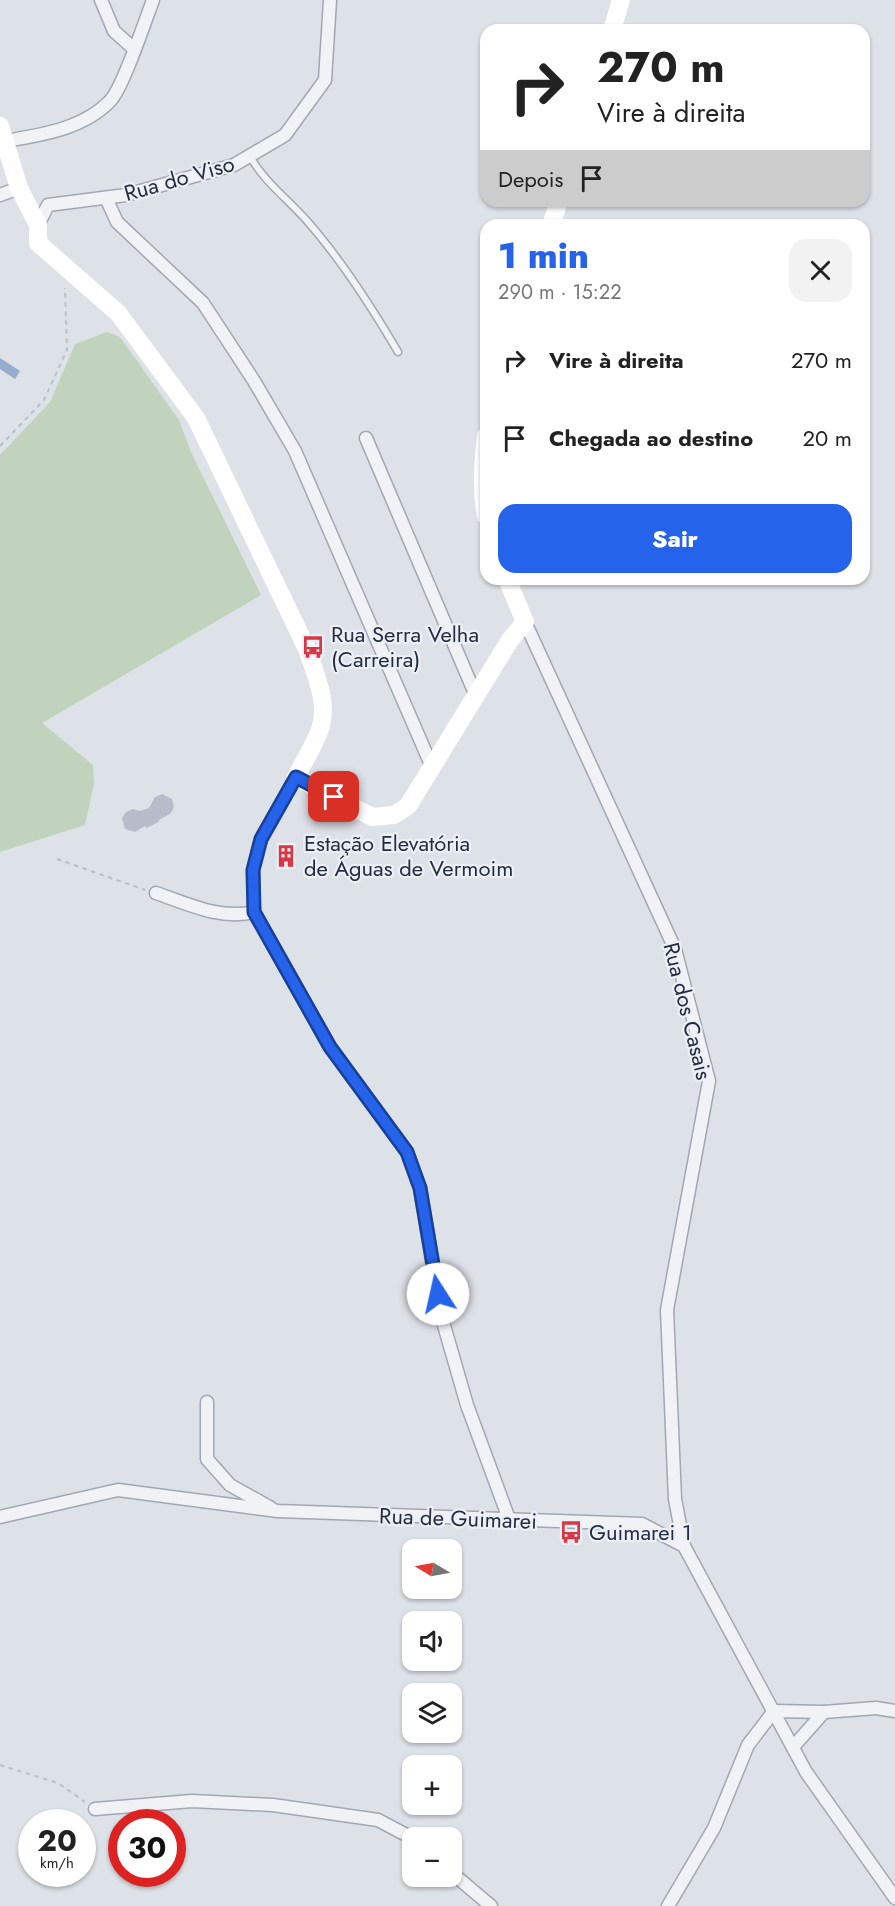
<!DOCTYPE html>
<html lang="pt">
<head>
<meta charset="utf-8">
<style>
	body { margin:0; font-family:Jost,sans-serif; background:#f2f2f2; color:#222; height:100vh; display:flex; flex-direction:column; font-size:22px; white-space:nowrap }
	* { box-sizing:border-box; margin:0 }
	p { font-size:20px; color:#767676 }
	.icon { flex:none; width:33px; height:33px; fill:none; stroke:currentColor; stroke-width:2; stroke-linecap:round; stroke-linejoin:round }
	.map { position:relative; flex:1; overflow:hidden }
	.sheet { position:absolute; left:480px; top:219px; width:390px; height:366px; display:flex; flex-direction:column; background:#fff; border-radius:18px; box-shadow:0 2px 4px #0004 }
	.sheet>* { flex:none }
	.banner { position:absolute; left:480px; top:24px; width:390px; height:183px; border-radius:18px; box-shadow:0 2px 4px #0004; background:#fff; color:#222; overflow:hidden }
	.needle { width:39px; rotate:280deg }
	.fabs { position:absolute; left:402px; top:1539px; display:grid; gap:12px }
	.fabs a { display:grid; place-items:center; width:60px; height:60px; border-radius:12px; background:#fff; box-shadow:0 2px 4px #0004; font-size:30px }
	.speed { position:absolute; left:18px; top:1809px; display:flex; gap:12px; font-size:30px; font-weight:700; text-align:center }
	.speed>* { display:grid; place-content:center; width:78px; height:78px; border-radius:50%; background:#fff; box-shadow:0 2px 4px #0004; line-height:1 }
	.speed small { font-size:15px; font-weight:400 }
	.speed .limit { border:9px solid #d22; background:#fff; color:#111 }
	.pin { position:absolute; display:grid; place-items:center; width:51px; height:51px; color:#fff; margin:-26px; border-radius:12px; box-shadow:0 3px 9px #0006 }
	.me { position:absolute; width:66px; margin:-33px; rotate:350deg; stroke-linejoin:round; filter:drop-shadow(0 0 4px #0008) }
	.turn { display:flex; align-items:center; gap:21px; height:126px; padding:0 18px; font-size:27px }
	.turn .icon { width:78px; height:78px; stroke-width:2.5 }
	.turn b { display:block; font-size:42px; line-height:51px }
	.then { display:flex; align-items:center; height:57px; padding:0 18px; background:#0003; gap:12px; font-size:22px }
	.round { display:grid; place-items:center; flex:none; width:63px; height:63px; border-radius:18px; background:#f2f2f2 }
	.summary { display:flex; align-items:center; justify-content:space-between; height:102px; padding:0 18px }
	h1 { font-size:36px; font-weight:800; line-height:45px; color:#2563eb }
	.primary-button { display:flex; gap:12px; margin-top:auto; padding:12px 18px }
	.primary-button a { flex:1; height:69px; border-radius:18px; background:#2563eb; color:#fff; font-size:24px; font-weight:800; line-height:69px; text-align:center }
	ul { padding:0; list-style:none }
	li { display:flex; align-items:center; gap:18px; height:78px; padding:0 18px }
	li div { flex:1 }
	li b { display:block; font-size:22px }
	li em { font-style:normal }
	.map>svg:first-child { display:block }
	.green { fill:#c2d3bd }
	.water { fill:#95accc }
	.building { fill:#b7bcc8 }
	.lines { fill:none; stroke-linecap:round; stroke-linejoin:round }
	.lane-casing { stroke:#a2a7b2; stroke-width:9 }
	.street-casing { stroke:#a2a7b2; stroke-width:15 }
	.path { stroke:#bbbfc7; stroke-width:2; stroke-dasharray:4.5 4.5; stroke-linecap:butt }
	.lane { stroke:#f0f2f6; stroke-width:6 }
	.street { stroke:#f0f2f6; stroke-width:12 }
	.secondary { stroke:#fff; stroke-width:18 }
	.route-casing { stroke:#184099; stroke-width:15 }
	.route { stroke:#2563eb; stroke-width:10 }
	.labels { text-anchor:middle; stroke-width:4.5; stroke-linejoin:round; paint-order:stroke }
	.street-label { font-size:22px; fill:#252d40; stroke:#ecf0f6 }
	.poi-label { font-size:22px; fill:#252d40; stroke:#ecf0f6; text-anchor:start }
</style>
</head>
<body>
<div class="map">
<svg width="895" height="1906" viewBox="0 0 895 1906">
	<rect width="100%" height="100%" fill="#dde1e8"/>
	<path class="green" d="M107 332 120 337 179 420 191 452 261 595 42 723 93 765 94 784 85 825 0 852V455L50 402 75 344Z"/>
	<path class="water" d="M0 358 20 371 15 379 0 369Z"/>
	<g class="building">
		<path d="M162 794 172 799 174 807 170 814 160 819 158 822 147 828 145 826 135 832 125 829 122 818 126 812 133 809 140 811 149 808 155 797Z"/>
		<path d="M281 846 296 854 290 865 276 857Z"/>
	</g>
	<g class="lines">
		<g class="lane-casing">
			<path id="lane" d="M250 156C264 182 289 200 308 222 343 262 371 306 398 352"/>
		</g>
		<g class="street-casing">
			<g id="street">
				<path d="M101 0 114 31 134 49"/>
				<path d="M5 141C41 135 83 129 110 101 123 88 145 21 153 0"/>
				<path d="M0 195 19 188"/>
				<path d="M106 198 117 222 203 303 254 381 295 451 432 767"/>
				<path d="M38 225 48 205 126 195 234 165 285 135 325 80 330 0"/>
				<path d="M366 438 476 696"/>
				<path d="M525 622 675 949 709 1081 667 1310 675 1499 684 1546"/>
				<path d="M296 777 261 839 253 870 254 912 330 1047 407 1152 420 1188 441 1315 467 1405 509 1519"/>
				<path d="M156 893C188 904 220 920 254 912"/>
				<path d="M207 1402V1459L230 1485 271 1508"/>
				<path d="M0 1517 118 1490 278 1511 642 1524 684 1546 806 1772 895 1898"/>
				<path d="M793 1747 824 1712"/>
				<path d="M95 1809 192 1801 273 1805 378 1820 412 1838"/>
				<path d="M452 1873 491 1906"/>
				<path d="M668 1906 714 1828 748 1745 774 1711 824 1712 876 1708 895 1711"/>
			</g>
		</g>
		<g class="path">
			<path d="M0 446 44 400 67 350 65 288"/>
			<path d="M57 859 145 890"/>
			<path d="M0 1765 58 1783 85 1802"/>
		</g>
		<use href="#lane" class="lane"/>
		<use href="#street" class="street"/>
		<g class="secondary">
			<path d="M612 30 621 0"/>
			<path d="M0 126 19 188 38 225V243L118 313 196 418 307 649C315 674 328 700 321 726 316 743 304 761 296 777L372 817 394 815 408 806 510 640 525 622 507 579"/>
			<path d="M551 225 559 201"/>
			<path d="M486 436C483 463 481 489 486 516"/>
		</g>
	</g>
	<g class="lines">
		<g class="route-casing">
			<path id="route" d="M334 797 296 777 261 839 253 870 254 912 330 1047 407 1152 420 1188 438 1294"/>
		</g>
		<use href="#route" class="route"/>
	</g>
	<defs>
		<g id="bus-bare" transform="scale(1.8)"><path d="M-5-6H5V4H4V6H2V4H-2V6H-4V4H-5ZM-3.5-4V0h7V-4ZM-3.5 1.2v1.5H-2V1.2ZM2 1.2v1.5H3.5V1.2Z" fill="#d83746" stroke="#ecf0f6" stroke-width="2.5" paint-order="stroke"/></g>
		<g id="building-bare" transform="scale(1.8)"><path d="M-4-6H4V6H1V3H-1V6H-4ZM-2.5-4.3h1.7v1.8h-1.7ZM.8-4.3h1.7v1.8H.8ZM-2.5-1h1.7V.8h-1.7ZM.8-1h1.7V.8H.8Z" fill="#d83746" stroke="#ecf0f6" stroke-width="2.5" paint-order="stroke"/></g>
	</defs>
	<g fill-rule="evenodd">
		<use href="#bus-bare" x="313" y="647"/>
		<use href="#building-bare" x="286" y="856"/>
		<use href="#bus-bare" x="571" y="1532"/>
	</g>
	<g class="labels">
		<g class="street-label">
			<text transform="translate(179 178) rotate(-16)" y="8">Rua do Viso</text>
			<text transform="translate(688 1011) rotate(76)" y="8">Rua dos Casais</text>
			<text transform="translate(458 1518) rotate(2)" y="8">Rua de Guimarei</text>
		</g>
		<g class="poi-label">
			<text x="331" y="642">Rua Serra Velha<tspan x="331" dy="25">(Carreira)</tspan></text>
			<text x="304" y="851">Estação Elevatória<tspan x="304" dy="25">de Águas de Vermoim</tspan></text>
			<text x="589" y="1540">Guimarei 1</text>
		</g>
	</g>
</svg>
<div class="fabs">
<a><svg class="needle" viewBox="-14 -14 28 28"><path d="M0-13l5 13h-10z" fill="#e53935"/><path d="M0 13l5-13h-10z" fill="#767676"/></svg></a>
<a><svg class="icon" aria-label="sound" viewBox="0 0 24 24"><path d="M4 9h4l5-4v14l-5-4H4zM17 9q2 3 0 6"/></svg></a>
<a><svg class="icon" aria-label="layers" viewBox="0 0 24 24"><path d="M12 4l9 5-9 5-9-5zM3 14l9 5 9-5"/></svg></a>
<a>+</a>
<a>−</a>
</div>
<div class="speed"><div>20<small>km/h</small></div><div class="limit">30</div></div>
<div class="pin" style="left:334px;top:797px;background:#d93025"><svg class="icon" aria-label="arrive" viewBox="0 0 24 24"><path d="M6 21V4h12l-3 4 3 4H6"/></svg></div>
<svg class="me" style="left:438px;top:1294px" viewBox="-20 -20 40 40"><circle r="19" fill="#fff"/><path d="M0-13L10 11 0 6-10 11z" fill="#2563eb"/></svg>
<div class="banner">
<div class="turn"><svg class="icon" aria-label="right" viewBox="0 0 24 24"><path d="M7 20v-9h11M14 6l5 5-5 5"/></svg><div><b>270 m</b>Vire à direita</div></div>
<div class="then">Depois<svg class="icon" aria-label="arrive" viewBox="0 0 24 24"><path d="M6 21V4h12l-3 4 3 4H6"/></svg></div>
</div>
<section class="sheet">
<div class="summary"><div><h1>1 min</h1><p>290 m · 15:22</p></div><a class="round"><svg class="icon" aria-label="close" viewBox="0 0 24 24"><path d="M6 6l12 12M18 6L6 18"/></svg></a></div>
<ul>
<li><svg class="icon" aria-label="right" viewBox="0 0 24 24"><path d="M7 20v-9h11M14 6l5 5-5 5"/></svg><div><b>Vire à direita</b></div><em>270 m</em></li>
<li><svg class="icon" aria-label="arrive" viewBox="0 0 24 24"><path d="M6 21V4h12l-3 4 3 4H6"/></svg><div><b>Chegada ao destino</b></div><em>20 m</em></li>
</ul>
<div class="primary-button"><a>Sair</a></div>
</section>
</div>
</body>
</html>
